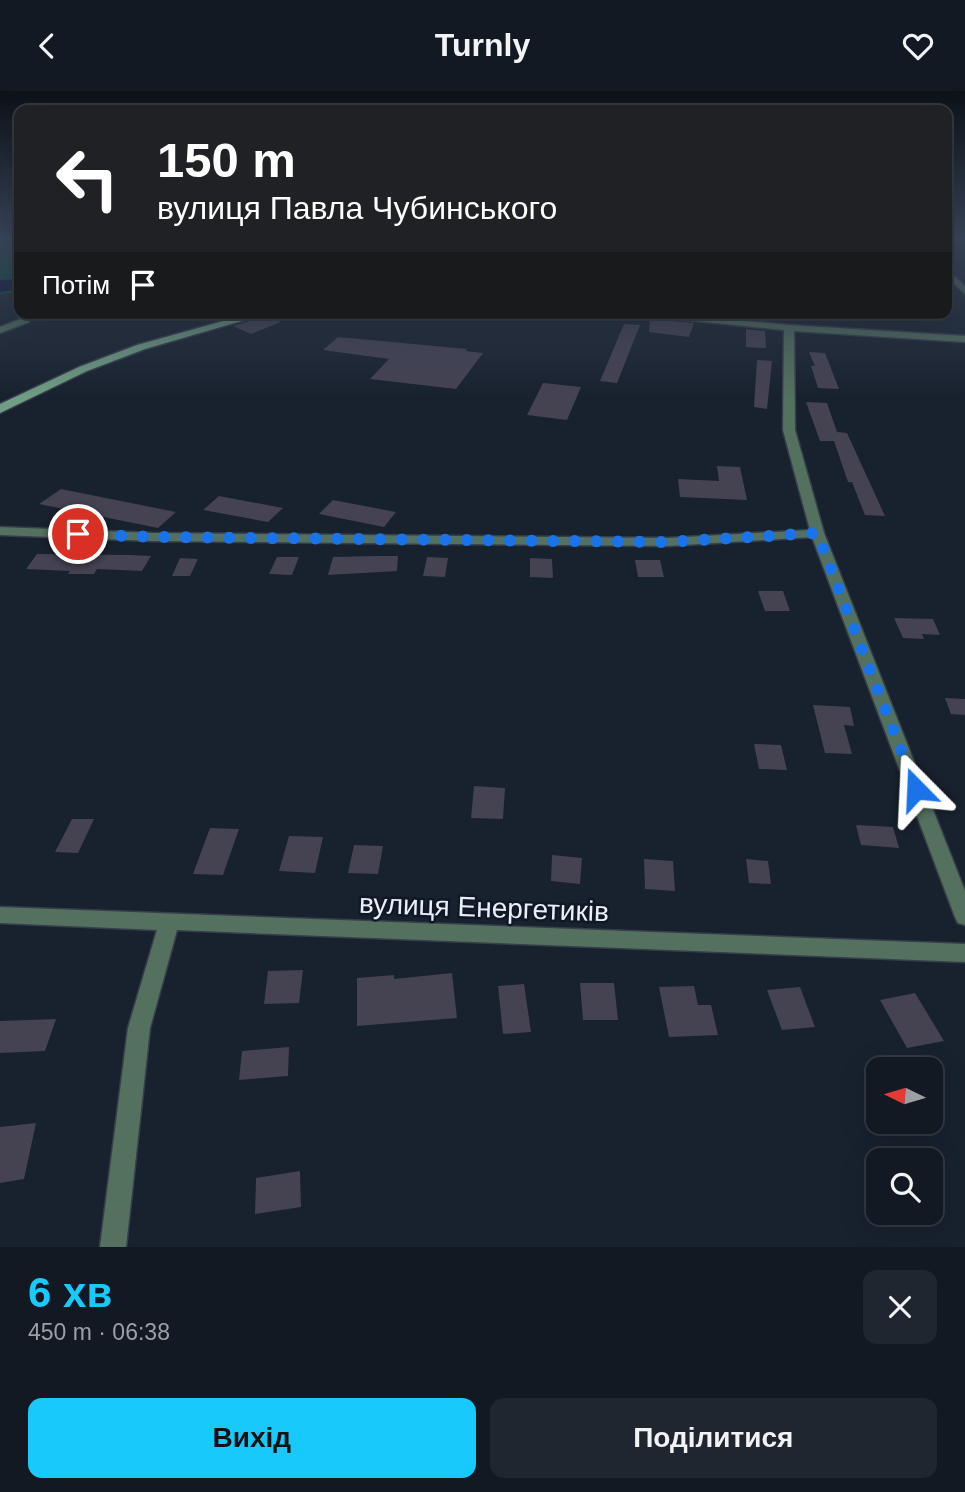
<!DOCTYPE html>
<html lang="uk">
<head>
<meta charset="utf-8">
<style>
	body { margin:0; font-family:Helvetica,sans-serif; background:#1f262f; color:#f1f3f6; height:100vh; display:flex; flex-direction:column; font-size:26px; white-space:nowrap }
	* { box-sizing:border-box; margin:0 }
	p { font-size:23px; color:#9ca0a5 }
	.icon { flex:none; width:38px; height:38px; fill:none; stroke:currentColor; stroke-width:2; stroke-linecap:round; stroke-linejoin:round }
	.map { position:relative; height:1156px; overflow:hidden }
	.side { display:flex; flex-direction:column; background:#121922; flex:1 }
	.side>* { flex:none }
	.top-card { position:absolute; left:14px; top:14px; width:938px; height:214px; border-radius:14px; box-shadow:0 7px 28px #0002,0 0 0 2px #313840; background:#202124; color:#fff; overflow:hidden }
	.needle { width:46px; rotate:275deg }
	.controls { position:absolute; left:866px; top:966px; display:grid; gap:14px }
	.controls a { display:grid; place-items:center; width:77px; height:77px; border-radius:14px; background:#121922; box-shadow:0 7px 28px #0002,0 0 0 2px #313840; font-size:35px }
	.pin { position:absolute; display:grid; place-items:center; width:60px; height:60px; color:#fff; margin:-30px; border:4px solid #fff; border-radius:50%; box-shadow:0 2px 7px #0007 }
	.me { position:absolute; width:77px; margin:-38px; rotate:339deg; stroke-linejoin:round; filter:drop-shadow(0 0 5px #0008) }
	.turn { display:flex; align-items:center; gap:24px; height:147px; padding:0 28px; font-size:32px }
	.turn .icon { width:91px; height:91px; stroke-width:2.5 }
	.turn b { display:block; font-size:49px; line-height:60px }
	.then { display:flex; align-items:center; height:66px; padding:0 28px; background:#0003; gap:14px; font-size:26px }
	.round { display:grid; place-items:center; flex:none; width:74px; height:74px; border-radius:14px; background:#1f262f }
	.overview { display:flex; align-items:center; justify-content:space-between; height:119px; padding:0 28px }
	h1 { font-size:42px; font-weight:700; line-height:52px; color:#18cafc }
	.action { display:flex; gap:14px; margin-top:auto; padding:14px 28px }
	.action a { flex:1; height:80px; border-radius:14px; background:#18cafc; color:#111; font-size:28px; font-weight:700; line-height:80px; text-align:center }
	.action a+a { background:#1f262f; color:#f1f3f6 }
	header { display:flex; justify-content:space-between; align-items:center; height:91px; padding:0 28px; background:#121922; font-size:32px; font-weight:700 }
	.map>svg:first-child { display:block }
	.green { fill:#004f34 }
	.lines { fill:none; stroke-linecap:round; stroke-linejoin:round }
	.river { fill:#00012f; fill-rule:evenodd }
	.building { fill:#454252 }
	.street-casing { stroke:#353e4a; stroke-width:3 }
	.secondary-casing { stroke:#353e4a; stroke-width:3 }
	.street { fill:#54705f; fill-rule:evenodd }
	.secondary { fill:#709d83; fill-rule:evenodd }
	.route { stroke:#1a73e8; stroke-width:12; stroke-dasharray:0 21.6 }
	.labels { text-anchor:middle; stroke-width:5; stroke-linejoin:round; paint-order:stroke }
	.near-street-label { font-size:28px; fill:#e9eff8; stroke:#0f1824 }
</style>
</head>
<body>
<header><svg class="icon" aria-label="back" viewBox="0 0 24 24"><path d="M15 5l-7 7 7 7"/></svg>Turnly<svg class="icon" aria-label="heart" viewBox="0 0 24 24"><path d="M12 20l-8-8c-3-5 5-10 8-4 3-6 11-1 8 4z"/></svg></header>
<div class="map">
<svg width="965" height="1156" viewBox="0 0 965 1156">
	<rect width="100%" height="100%" fill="#18212e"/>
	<path class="green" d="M0 146H19V201L0 203Z"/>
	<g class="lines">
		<path class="river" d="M19 188V198L0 201V189Z"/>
	</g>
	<g class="building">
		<path d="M264 226 281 231 251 243 233 235Z"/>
		<path d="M650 228 694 232 689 246 649 241Z"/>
		<path d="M624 233 640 234 617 292 600 290Z"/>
		<path d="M746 238 765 240 766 257 746 256Z"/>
		<path d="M338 246 467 258 466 260 483 262 456 298 370 288 389 268 323 259Z"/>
		<path d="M809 261 825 262 839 298 818 297 811 275H815Z"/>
		<path d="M757 269 772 270 767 318 754 316Z"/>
		<path d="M543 292 581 296 567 329 527 324Z"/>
		<path d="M806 311 827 312 837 341 847 342 885 425 865 424 852 391H848L834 350H820Z"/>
		<path d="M717 375 740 376 747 409 680 406 678 388 719 390Z"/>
		<path d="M61 398 176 421 158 437 39 413Z"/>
		<path d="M219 405 283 417 268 431 203 419Z"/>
		<path d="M333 409 396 421 384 436 319 423Z"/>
		<path d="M37 463 130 464 151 465 142 480 97 478 94 483H68L70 480 26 478Z"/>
		<path d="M376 465H398L397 480 328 484 333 466Z"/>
		<path d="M277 466H299L292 484 269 483Z"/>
		<path d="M427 466 448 467 445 486 423 485Z"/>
		<path d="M180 467 198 468 190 485H172Z"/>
		<path d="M530 467 552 468 553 487 530 486Z"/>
		<path d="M635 469H660L664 486H638Z"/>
		<path d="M758 500H783L790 520H765Z"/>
		<path d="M894 527 933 528 940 544 922 543 924 548 903 547Z"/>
		<path d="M945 607 965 608V624L951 623Z"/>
		<path d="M813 614 850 616 854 635 844 634 852 663 825 662Z"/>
		<path d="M754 653 781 654 787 679 759 678Z"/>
		<path d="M474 695 505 697 503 728 471 727Z"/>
		<path d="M72 728H94L78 762 55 761Z"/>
		<path d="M856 734 893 736 899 757 861 754Z"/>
		<path d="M210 737 239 738 223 784 193 783Z"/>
		<path d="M289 745 323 746 315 782 279 780Z"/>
		<path d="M354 754 383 755 378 783 348 782Z"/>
		<path d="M552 764 582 767 580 793 551 790Z"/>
		<path d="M644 768 673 770 675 800 645 798Z"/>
		<path d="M746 768 768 770 771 793 749 792Z"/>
		<path d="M303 879 299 912 264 913 268 880Z"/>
		<path d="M452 882 457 927 357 935V887L394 884V888Z"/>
		<path d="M580 892H614L618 929H583Z"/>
		<path d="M524 893 531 941 503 943 498 895Z"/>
		<path d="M694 895 698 914H711L718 944 669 946 659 896Z"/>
		<path d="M800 896 815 936 782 939 767 899Z"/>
		<path d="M915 902 944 950 907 957 880 909Z"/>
		<path d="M56 928 45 960 0 962V930Z"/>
		<path d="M289 956 288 985 239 989 242 960Z"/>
		<path d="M36 1032 24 1088 0 1092V1036Z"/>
		<path d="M300 1080 301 1116 255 1123 256 1087Z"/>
	</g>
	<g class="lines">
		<g class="street-casing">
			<g id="street">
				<path d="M947 179 965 195V203L947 186Z"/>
				<path d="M618 222H655L789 234 965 245V251L794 240 795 339 824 442 965 800V834L958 832 955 826 812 446 668 455 153 450 0 444V436L153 442 668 447 810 439 783 339 784 239Z"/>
				<path d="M26 226 29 227V231L0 242V236Z"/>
				<path d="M0 816 965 853V871L177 839 150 937 126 1156H100L128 937 157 839 0 832Z"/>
			</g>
		</g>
		<g class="secondary-casing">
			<path id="secondary" d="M252 222H269L145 258 87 280 0 322V313L79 276 137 254Z"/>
		</g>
		<use href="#street" class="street"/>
		<use href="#secondary" class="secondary"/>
	</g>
	<linearGradient id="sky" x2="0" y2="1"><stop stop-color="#0d1219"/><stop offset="0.48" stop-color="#374357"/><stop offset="1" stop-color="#374357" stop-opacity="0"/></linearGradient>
	<rect width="965" height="307" fill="url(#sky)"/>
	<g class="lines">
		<path class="route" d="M78 443 153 446 668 451 817 442 916 698"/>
	</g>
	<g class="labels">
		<g class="near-street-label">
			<text transform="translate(484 816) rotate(2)" y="10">вулиця Енергетиків</text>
		</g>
	</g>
</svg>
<div class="controls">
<a><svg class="needle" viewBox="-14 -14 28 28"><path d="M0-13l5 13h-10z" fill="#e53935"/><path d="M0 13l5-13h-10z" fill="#9ca0a5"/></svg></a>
<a><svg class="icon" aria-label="search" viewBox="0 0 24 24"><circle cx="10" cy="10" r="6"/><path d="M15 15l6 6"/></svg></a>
</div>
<div class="pin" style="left:78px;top:443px;background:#d93025"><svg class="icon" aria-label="arrive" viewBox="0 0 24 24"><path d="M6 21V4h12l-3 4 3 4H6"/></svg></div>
<svg class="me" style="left:916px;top:698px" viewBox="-20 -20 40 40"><path d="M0-17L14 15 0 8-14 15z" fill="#1a73e8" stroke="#fff" stroke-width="4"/></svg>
<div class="top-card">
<div class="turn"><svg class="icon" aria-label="left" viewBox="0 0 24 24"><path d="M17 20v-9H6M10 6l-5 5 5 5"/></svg><div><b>150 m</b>вулиця Павла Чубинського</div></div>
<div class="then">Потім<svg class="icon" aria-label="arrive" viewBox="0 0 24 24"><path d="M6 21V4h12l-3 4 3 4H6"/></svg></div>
</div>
</div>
<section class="side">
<div class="overview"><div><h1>6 хв</h1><p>450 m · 06:38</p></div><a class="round"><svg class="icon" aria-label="close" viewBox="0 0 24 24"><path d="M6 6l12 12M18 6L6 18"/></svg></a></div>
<div class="action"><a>Вихід</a><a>Поділитися</a></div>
</section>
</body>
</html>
